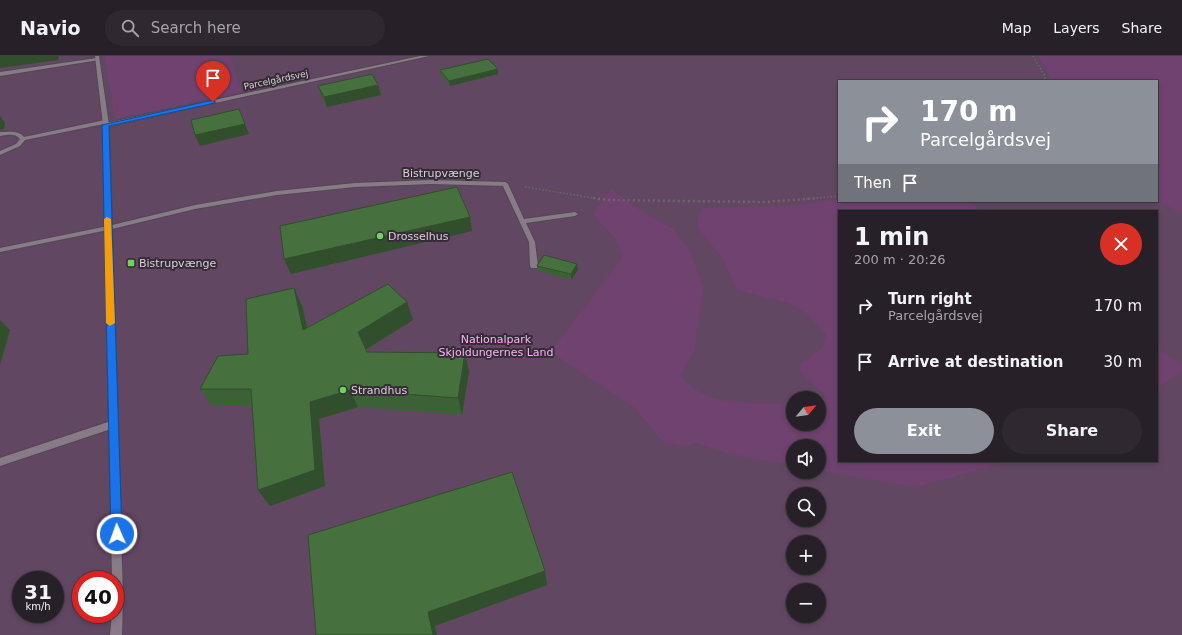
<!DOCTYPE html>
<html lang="en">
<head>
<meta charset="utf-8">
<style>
	body { margin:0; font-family:"DejaVu Sans",sans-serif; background:#302830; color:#f1f3f6; height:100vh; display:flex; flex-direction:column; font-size:15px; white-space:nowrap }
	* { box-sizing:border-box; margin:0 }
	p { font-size:13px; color:#a5a3a8 }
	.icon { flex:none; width:22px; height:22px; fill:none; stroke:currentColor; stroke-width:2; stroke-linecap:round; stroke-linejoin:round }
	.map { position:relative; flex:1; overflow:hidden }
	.panel { position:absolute; left:838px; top:154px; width:320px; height:252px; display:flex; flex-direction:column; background:#282028; border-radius:0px; box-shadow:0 2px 6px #0003,0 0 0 1px #443e45 }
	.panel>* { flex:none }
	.guide { position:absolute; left:838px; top:24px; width:320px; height:122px; border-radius:0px; box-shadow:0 2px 6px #0003,0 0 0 1px #443e45; background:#8c9099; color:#fff; overflow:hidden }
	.needle { width:26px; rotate:61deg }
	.controls { position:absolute; left:786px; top:335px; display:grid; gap:8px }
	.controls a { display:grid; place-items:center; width:40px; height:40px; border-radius:50%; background:#282028; box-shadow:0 2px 6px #0003,0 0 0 1px #443e45; font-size:20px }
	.speed { position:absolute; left:12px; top:515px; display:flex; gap:8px; font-size:20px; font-weight:700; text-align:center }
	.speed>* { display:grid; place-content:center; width:52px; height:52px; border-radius:50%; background:#282028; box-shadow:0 2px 6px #0003,0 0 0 1px #443e45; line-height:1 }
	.speed small { font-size:10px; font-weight:400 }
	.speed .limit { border:6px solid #d22; background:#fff; color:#111 }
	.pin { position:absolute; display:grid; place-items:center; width:34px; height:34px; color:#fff; margin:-41px -17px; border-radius:50% 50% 50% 0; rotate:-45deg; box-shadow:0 0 4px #0007 }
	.pin .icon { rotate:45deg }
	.me { position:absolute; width:44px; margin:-22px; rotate:358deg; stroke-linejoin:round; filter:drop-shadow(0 0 3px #0008) }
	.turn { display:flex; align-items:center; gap:14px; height:84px; padding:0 16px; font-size:18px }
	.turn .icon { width:52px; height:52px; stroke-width:2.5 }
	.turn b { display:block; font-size:28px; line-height:34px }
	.then { display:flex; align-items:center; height:38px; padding:0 16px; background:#0003; gap:8px; font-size:15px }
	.round { display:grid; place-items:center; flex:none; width:42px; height:42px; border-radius:21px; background:#302830 }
	.headline { display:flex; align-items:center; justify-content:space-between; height:68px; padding:0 16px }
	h1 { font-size:24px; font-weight:600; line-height:30px }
	.cta { display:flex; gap:8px; margin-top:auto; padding:8px 16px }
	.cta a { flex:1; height:46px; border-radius:24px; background:#8c9099; color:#fff; font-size:16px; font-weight:600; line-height:46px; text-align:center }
	.cta a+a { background:#302830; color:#f1f3f6 }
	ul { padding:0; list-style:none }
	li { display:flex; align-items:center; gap:12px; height:56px; padding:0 16px }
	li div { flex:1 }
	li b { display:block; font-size:15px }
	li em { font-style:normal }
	header { display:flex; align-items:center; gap:24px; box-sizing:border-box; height:56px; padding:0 20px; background:#282028; border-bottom:1px solid #443e45 }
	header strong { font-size:19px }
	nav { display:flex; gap:22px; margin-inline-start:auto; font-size:14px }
	.search { width:280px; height:36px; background:#302830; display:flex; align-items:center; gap:10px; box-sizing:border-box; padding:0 14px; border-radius:22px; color:#a5a3a8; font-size:15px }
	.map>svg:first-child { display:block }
	.green { fill:#624762; fill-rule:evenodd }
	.forest { fill:#70426f }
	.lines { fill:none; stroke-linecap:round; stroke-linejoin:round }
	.service-casing { stroke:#514851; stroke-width:2 }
	.minor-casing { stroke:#514851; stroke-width:2 }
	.tertiary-casing { stroke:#514851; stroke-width:2 }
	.path-far1 { stroke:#6e646e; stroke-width:1.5; stroke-dasharray:1.5 2; stroke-linecap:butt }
	.path { stroke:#6e646e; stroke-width:2.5; stroke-dasharray:2 3; stroke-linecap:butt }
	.service { fill:#887a87; fill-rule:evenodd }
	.minor { fill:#887a87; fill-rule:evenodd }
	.tertiary { fill:#887a87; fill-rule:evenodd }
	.wall { fill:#3c6136 }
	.shaded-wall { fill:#314f2c }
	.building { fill:#46713f; stroke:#314f2c }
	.route { fill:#1a73e8; stroke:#114b97 }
	.slow { fill:#f59e0b }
	.poi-dot { fill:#70d35f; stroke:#362b36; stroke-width:1.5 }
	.labels { text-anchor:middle; stroke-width:4; stroke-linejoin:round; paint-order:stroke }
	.far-street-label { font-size:9px; fill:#d7d0d7; stroke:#362b36 }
	.street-label { font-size:11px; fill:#d7d0d7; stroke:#362b36 }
	.poi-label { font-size:11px; fill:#d7d0d7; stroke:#362b36; text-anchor:start }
	.park-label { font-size:11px; fill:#fab3f9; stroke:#362b36 }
</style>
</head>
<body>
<header>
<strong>Navio</strong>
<div class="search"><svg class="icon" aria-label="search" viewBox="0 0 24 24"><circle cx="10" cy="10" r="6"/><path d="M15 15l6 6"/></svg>Search here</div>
<nav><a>Map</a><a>Layers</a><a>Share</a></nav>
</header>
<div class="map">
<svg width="1182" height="579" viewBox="0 0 1182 579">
	<rect width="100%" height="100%" fill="#362b36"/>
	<path class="green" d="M0 0H1182V579H0ZM839 25H1157V145H839ZM839 155H1157V405H839ZM793 342H819V368H793ZM793 390H819V416H793ZM793 438H819V464H793ZM793 486H819V512H793ZM21 524H55V558H21ZM81 524H115V558H81ZM793 534H819V560H793Z"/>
	<g class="forest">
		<path d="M104 0H230L241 36 115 63Z"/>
		<path d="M1038 0H1182V157L1157 145V25H1050V20Z"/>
		<path d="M611 133 632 149 673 173 688 191 704 232 694 295 681 319C701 352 759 347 793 348V368H819V345L826 340 801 317 800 308 822 292 826 278 807 258 789 247 737 234 723 203 698 172V160L703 152 800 149 839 143V145H969L981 155H839V405H1013L916 431 819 414V390H793V409L730 398 696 387 682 390 663 386 635 352 551 296 623 201 618 186 593 158Z"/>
		<path d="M1157 291 1182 310V315L1157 333Z"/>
	</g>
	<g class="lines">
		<g class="service-casing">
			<g id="service">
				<path d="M420 0H429L106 71 104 70V68L25 84 20 90 0 99V95L16 88 20 83C15 77 7 79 0 80V76C8 76 19 74 24 81L105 64 107 65V67Z"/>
				<path d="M505 126 508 128 524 163 575 156 578 158 575 160 526 167 535 186 538 210 537 212H531L530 210 529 186 502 128Z"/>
				<path d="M114 364 117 365 118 368 117 371 0 410V402Z"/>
			</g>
		</g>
		<g class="minor-casing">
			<g id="minor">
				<path d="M97 2H99V4L0 20V16Z"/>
				<path d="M431 124 505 126 508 128 505 130 431 128 355 131 277 139 195 153 108 174 0 196V192L108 170 195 149 277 135 355 127Z"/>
			</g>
		</g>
		<g class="tertiary-casing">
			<path id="tertiary" d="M95 0H99L109 69 123 541 122 579H110L112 558H115V524H112L103 69Z"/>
		</g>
		<g class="path-far1">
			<path d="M1033 0 1045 20V25"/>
			<path d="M525 131 600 143"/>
			<path d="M806 143 839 140"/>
		</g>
		<path class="path" d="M593 142 608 144 766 146 818 142"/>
		<use href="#service" class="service"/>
		<use href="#minor" class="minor"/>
		<use href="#tertiary" class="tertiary"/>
	</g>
	<g class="wall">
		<path d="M498 13V18L450 30 441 19 440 14Z"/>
		<path d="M318 30 381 39 327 51 321 40Z"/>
		<path d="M537 210 578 214 571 224 538 215Z"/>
		<path d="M302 250 307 272 413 264 366 294 367 296 469 315 462 359 358 351 319 363 325 430 270 450 258 434 252 350H212L200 333 248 298Z"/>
	</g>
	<g class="shaded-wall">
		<path d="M0 0H59L58 4 0 12Z"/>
		<path d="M498 13V18L450 30 449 25Z"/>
		<path d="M378 29 381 39 327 51 324 41Z"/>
		<path d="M239 53 249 78 200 90 195 79Z"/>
		<path d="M0 60 5 67 4 73 0 74Z"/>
		<path d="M470 161 472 175 291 218 284 203Z"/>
		<path d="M577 208 578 214 571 224V218Z"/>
		<path d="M294 232 302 250 312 292 303 274Z"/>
		<path d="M407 246 413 264 365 294 358 276Z"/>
		<path d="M0 264 10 274 0 309Z"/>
		<path d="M465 297 469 315 462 359 458 342Z"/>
		<path d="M350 334 358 351 319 363 325 430 270 450 258 434 310 346Z"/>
		<path d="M545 515 547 529 435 570 437 579H433L428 556Z"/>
	</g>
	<g class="building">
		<path d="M488 3 498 13 449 25 440 14Z"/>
		<path d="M372 18 378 29 324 41 318 30Z"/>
		<path d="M239 53 245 68 195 79 191 64Z"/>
		<path d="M457 131 470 161 284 203 280 170Z"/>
		<path d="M544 199 577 208 571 218 537 210Z"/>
		<path d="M388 228 407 246 358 276 367 296 465 297 458 342 350 334 310 346 315 414 258 434 251 333H200L218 300 248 298 246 243 294 232 303 274Z"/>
		<path d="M512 416 545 515 428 556 433 579H315L316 578 308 479Z"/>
	</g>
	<path class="route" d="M213 44 215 45V47L109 70 122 478 121 482 117 484 113 482 111 478 102 69Z"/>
	<path class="slow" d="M107 161 111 163 115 267 110 270 106 267 104 163Z"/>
	<g class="poi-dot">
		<circle cx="380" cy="180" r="4"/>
		<rect x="127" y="203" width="8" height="8" rx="2"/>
		<circle cx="343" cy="334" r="4"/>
	</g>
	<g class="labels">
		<g class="far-street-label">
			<text transform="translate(276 24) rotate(-12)" y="3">Parcelgårdsvej</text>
		</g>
		<g class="street-label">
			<text x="441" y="121">Bistrupvænge</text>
		</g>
		<g class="poi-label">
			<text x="388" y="184">Drosselhus</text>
			<text x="139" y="211">Bistrupvænge</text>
			<text x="351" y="338">Strandhus</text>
		</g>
		<g class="park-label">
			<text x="496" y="287">Nationalpark<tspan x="496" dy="13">Skjoldungernes Land</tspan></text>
		</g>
	</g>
</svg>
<div class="controls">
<a><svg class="needle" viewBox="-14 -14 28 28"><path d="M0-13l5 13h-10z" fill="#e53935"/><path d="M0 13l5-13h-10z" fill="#a5a3a8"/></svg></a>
<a><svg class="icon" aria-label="sound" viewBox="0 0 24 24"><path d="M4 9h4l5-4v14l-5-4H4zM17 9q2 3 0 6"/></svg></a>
<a><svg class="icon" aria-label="search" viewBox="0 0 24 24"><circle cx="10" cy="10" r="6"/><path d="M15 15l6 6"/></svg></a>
<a>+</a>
<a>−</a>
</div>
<div class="speed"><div>31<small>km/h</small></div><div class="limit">40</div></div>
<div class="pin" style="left:213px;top:46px;background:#d93025"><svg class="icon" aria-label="arrive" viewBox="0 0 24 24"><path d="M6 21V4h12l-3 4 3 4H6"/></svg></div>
<svg class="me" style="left:117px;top:478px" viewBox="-20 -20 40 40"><circle r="17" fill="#1a73e8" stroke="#fff" stroke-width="3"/><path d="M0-11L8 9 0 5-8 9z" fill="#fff"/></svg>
<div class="guide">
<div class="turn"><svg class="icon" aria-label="right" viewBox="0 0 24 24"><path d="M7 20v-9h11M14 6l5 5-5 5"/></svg><div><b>170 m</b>Parcelgårdsvej</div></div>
<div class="then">Then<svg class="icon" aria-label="arrive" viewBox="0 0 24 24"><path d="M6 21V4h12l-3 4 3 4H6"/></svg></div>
</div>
<section class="panel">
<div class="headline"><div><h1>1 min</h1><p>200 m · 20:26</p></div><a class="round" style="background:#d93025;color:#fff"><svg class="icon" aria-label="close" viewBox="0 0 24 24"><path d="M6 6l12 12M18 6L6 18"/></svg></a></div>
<ul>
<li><svg class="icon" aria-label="right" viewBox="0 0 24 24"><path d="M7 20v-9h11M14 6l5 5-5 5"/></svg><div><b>Turn right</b><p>Parcelgårdsvej</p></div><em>170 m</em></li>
<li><svg class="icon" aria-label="arrive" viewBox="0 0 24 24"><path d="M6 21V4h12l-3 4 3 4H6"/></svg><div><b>Arrive at destination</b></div><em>30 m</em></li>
</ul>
<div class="cta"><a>Exit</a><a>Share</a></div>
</section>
</div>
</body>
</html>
